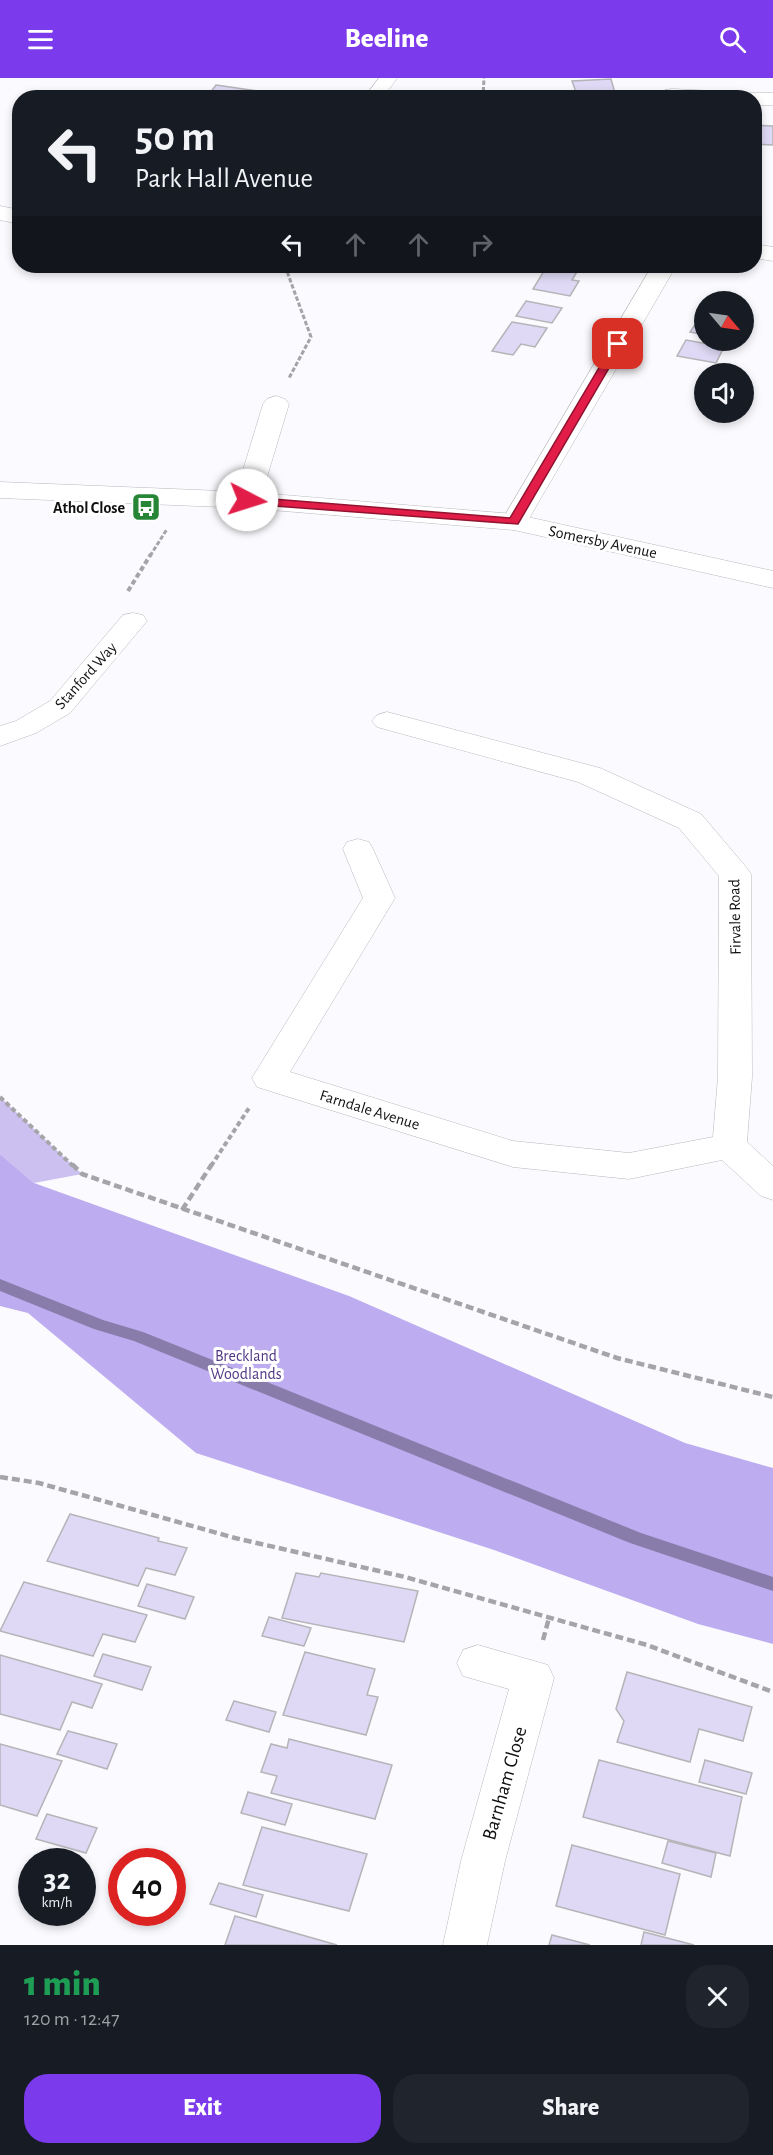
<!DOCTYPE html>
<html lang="en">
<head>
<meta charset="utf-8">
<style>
	body { margin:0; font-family:"Alegreya Sans",sans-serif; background:#20242c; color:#f1f3f6; height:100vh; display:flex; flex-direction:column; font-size:22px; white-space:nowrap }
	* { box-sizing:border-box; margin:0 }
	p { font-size:20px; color:#9ea1a6 }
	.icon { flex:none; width:33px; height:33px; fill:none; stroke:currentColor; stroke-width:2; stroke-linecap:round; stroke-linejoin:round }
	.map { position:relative; height:1867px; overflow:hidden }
	.panel { display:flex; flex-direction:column; background:#171b24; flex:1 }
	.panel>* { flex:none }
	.guide { position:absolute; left:12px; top:12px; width:750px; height:183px; border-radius:24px; box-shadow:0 3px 9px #0003; background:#171b24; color:#f1f3f6; overflow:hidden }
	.needle { width:39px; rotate:119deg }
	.tools { position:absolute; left:694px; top:213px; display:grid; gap:12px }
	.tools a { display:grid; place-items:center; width:60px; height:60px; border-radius:50%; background:#171b24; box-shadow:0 3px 9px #0003; font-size:30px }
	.speed { position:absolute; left:18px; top:1770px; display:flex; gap:12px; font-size:30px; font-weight:700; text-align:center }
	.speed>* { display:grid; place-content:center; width:78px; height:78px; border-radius:50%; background:#171b24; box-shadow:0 3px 9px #0003; line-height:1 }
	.speed small { font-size:15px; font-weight:400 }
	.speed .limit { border:9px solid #d22; background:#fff; color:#111 }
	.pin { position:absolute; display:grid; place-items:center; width:51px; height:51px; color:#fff; margin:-26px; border-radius:12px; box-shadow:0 3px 9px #0006 }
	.me { position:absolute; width:66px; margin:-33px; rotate:95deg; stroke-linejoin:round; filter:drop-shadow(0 0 4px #0008) }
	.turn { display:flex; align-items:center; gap:21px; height:126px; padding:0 24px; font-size:27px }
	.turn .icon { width:78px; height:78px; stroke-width:2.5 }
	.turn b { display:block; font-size:42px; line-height:51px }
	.lanes { display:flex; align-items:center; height:57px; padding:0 24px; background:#0003; justify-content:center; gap:30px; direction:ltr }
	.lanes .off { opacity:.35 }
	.round { display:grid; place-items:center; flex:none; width:63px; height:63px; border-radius:24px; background:#20242c }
	.headline { display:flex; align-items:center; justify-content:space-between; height:102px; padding:0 24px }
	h1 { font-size:36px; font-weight:800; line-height:45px; color:#1e9e55 }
	.primary-button { display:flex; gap:12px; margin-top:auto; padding:12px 24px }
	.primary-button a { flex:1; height:69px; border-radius:24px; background:#7c3aed; color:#fff; font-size:24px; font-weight:800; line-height:69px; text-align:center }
	.primary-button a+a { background:#20242c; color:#f1f3f6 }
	header { display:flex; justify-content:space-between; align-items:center; height:78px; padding:0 24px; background:#7c3aed; color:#fff; font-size:27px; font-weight:800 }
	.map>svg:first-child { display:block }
	.green { fill:#ccc0f0 }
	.forest { fill:#bdacef }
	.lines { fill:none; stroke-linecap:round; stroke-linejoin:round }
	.stream { fill:#887caa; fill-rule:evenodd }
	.building { fill:#dfd9f5; stroke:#b5b4b8; stroke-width:1.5 }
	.service-casing { stroke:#b9b8bc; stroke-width:1 }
	.minor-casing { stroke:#b9b8bc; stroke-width:1 }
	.tertiary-casing { stroke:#b9b8bc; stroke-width:1 }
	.path-far2 { stroke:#a5a5a8; stroke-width:3; stroke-dasharray:4.5 2; stroke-linecap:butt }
	.path-far1 { stroke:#a5a5a8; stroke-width:4; stroke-dasharray:5 3; stroke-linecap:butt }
	.path { stroke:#a5a5a8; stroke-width:4.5; stroke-dasharray:8 4; stroke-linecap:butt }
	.service { fill:#fff; fill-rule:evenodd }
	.minor { fill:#fff; fill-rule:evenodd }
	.tertiary { fill:#fff; fill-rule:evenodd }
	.route { fill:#e11d48; stroke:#92132f; stroke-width:1.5 }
	.labels { text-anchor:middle; stroke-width:6; stroke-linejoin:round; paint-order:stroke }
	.poi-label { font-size:16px; font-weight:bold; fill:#101011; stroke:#fff; text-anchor:end }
	.street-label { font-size:16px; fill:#101011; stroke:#fff }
	.park-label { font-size:16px; fill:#513785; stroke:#fff }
	.near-street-label { font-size:20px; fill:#101011; stroke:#fff }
</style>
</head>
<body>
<header><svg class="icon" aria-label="menu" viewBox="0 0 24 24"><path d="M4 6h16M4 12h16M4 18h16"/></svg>Beeline<svg class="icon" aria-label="search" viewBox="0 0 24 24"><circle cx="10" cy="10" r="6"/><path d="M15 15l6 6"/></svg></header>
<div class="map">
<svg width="773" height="1867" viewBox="0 0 773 1867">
	<rect width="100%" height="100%" fill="#fbfafe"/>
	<path class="green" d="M0 1019 82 1096 34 1105 0 1076Z"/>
	<path class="forest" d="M0 1076 34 1105 349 1218 685 1365 773 1390V1566L698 1546 494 1472 196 1375 28 1235 0 1228Z"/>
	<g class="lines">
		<path class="stream" d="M0 1201 103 1242 143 1254 641 1455 773 1499V1513L630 1465 134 1263 94 1251 0 1213Z"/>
	</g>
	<g class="building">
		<path d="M611 1 615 15 577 17 572 3Z"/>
		<path d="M216 7 265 14 260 20H206Z"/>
		<path d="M754 47 773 48V67L754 66Z"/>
		<path d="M547 188 578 192 572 202 579 203 570 218 533 211Z"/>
		<path d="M526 223 562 230 552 245 516 238Z"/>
		<path d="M703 235H705V257L690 254Z"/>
		<path d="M512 244 547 250 535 269 521 266 513 277 492 273Z"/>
		<path d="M686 262 724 269 716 285 677 278Z"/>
		<path d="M70 1436 159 1460 158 1463 187 1470 175 1497 146 1490 138 1508 47 1483Z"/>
		<path d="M296 1495 319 1499 321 1495 418 1513 404 1564 282 1540Z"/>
		<path d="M24 1504 147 1537 135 1564 103 1556 93 1578 0 1553Z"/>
		<path d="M147 1506 194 1519 185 1541 138 1528Z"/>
		<path d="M269 1539 311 1550 304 1568 262 1558Z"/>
		<path d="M305 1574 375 1591 367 1617 378 1619 366 1657 283 1637Z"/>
		<path d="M103 1576 151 1589 142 1612 94 1598Z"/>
		<path d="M0 1577 102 1606 92 1630 72 1624 60 1652 0 1636Z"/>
		<path d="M627 1594 752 1629 743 1663 699 1651 690 1684 617 1664 624 1643 616 1631Z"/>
		<path d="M234 1623 276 1634 269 1654 226 1642Z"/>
		<path d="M68 1653 117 1666 107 1691 57 1676Z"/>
		<path d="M289 1661 392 1687 375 1741 271 1715 277 1698 261 1694 271 1666 287 1670Z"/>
		<path d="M0 1666 62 1683 37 1738 0 1727Z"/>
		<path d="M599 1682 742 1719 730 1778 583 1739Z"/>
		<path d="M705 1682 752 1695 746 1716 699 1704Z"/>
		<path d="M248 1714 292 1726 285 1747 241 1735Z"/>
		<path d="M47 1736 97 1750 86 1775 36 1761Z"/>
		<path d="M262 1749 367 1776 349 1833 243 1807Z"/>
		<path d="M668 1763 716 1775 711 1799 662 1785Z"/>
		<path d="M572 1767 680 1796 665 1857 556 1828Z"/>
		<path d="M219 1805 263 1817 256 1839 210 1826Z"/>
		<path d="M235 1838 337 1867H225Z"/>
		<path d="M644 1854 694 1867H641Z"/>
		<path d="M552 1857 590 1867H549Z"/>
	</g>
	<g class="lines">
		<g class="service-casing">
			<path id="service" d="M379 0H397C390 10 386 19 373 16L370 12Z"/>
		</g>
		<g class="minor-casing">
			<g id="minor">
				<path d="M673 11 734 14 742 15 744 19 746 15H773V27H754V20H664L662 17 665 12Z"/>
				<path d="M0 128 20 132V146L0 142Z"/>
				<path d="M754 166 773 169V183L754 180Z"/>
				<path d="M652 188H676L527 444 524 450 514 452 504 450 501 444Z"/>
				<path d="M276 318 285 321 289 326 260 422 256 428 247 430 238 428 234 422 263 326 267 321Z"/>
				<path d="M133 535 143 537 147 543 70 635 36 655 0 668V648L16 643 50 623 123 537Z"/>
				<path d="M387 634 600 690 701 736 746 789 751 796 752 999 747 1064 773 1088V1122L761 1118 722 1082 629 1101 513 1089 257 1009 252 1000 363 820 343 771 347 764 358 761 369 764 373 771 395 820 290 994 513 1063 629 1075 713 1059 718 999 719 798 679 750 578 704 377 649 372 643 377 637Z"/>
				<path d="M478 1567 548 1587 554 1600 505 1783 487 1867H443L461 1783 509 1611 463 1598 457 1585 463 1572Z"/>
			</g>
		</g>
		<g class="tertiary-casing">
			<path id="tertiary" d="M0 404 247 414 514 436 773 493V510L514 452 247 430 0 420Z"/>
		</g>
		<g class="path-far2">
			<path d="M483 20 484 0"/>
			<path d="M285 188 311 259 289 300"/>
			<path d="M150 478 167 451"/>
		</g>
		<g class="path-far1">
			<path d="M128 513 151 476"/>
			<path d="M0 1019 73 1088"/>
			<path d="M211 1088 249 1030"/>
		</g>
		<g class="path">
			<path d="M72 1086 82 1096 617 1280 773 1319"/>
			<path d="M182 1132 212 1086"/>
			<path d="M0 1399 39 1405 235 1460 405 1499 647 1567 773 1614"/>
			<path d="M543 1562 549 1540"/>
		</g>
		<use href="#service" class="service"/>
		<use href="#minor" class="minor"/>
		<use href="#tertiary" class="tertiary"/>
	</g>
	<path class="route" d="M618 263 623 266 518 446 247 426 242 422 247 419 510 440 613 266Z"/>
	<defs>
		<g id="bus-square" transform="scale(1.5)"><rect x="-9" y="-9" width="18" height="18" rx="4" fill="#278536" stroke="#fff"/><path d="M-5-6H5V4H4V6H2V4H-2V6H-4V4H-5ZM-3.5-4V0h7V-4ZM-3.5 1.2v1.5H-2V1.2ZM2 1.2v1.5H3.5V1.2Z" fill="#fff"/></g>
	</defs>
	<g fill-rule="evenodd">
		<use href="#bus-square" x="146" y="429"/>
	</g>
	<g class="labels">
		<g class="poi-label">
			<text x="125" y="435">Athol Close</text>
		</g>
		<g class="street-label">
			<text transform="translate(603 463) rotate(12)" y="6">Somersby Avenue</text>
			<text transform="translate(85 597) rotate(-48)" y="6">Stanford Way</text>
			<text transform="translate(734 839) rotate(-91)" y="6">Firvale Road</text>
			<text transform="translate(370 1031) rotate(17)" y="6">Farndale Avenue</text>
		</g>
		<g class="park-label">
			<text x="246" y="1283">Breckland<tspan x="246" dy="18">Woodlands</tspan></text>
		</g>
		<g class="near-street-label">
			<text transform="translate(504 1705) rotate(-74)" y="7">Barnham Close</text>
		</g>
	</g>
</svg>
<div class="tools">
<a><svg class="needle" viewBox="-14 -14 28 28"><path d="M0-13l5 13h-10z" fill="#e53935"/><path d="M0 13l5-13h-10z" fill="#9ea1a6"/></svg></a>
<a><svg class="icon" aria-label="sound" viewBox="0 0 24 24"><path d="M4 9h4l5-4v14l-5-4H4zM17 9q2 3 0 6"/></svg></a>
</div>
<div class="speed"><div>32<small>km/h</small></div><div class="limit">40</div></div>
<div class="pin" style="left:618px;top:266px;background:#d93025"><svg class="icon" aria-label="arrive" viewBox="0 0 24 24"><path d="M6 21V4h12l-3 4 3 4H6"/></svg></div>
<svg class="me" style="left:247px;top:422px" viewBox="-20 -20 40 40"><circle r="19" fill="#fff"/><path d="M0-13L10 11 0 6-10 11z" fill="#e11d48"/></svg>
<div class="guide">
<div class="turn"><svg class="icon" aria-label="left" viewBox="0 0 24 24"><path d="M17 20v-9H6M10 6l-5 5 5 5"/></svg><div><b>50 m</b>Park Hall Avenue</div></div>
<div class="lanes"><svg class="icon" aria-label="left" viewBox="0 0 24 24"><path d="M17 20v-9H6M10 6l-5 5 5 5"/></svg><svg class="icon off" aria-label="ahead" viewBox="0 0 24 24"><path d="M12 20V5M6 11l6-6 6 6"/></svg><svg class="icon off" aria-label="ahead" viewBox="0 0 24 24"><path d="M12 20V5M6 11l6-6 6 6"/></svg><svg class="icon off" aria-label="right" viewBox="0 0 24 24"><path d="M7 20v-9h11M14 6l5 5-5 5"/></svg></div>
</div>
</div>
<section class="panel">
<div class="headline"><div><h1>1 min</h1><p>120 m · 12:47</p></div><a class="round"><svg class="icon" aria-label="close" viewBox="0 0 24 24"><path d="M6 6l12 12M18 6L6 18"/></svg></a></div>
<div class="primary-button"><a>Exit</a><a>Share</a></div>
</section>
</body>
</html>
